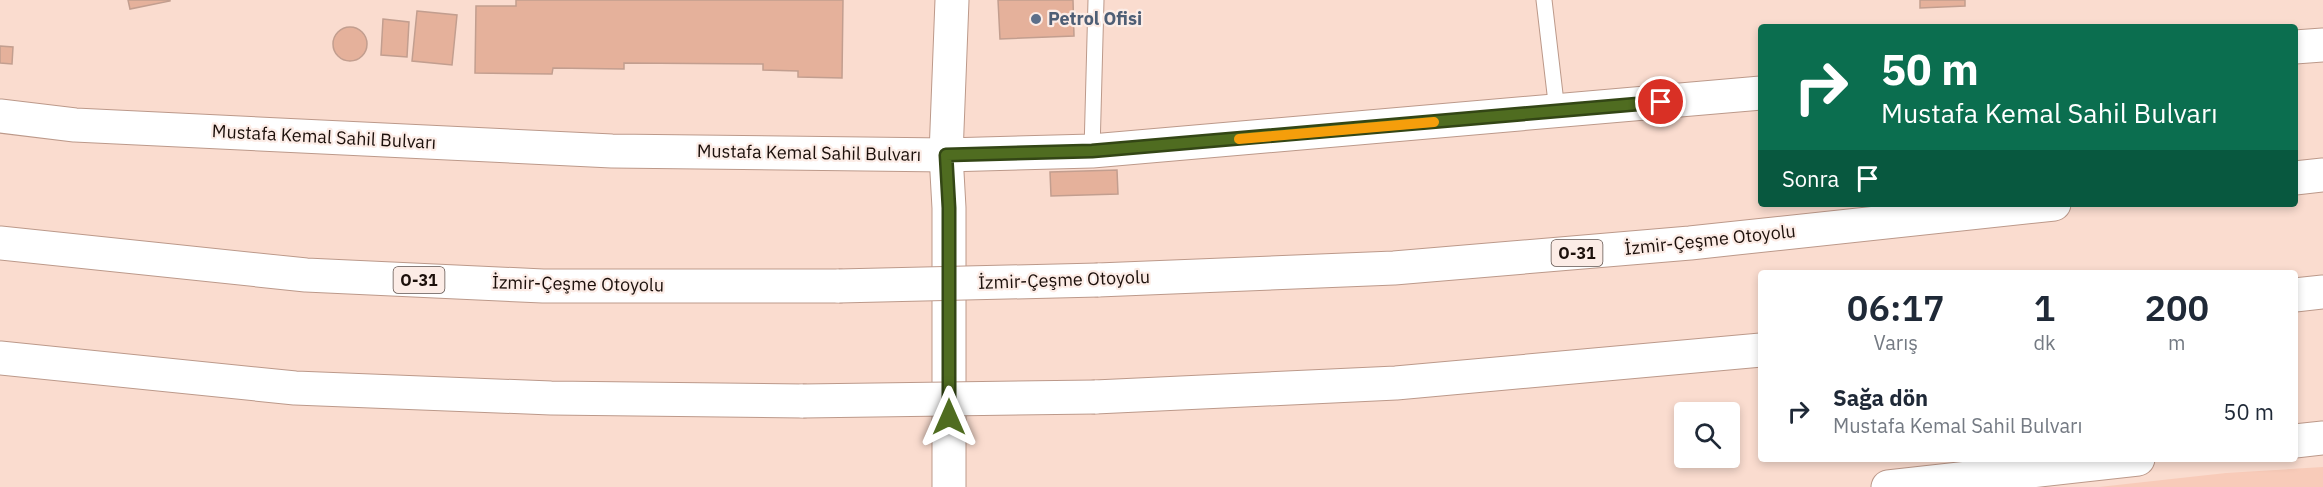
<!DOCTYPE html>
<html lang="tr">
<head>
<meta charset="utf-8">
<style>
	body { margin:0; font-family:"IBM Plex Sans",sans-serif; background:#f2f2f3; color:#1f2937; height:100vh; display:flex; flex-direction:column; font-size:22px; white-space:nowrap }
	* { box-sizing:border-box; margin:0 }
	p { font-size:20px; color:#747a83 }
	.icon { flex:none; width:33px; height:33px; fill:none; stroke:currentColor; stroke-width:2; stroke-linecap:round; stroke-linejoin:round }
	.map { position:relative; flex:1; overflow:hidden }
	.drawer { position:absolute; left:1758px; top:270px; width:540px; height:192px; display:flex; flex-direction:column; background:#fff; border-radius:6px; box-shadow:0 3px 9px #0003 }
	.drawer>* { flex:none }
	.top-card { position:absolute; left:1758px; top:24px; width:540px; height:183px; border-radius:6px; box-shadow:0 3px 9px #0003; background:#0b6e4f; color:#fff; overflow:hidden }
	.buttons { position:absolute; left:1674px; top:402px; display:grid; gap:12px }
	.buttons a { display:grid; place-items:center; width:66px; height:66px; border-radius:6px; background:#fff; box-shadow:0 3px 9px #0003; font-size:30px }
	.pin { position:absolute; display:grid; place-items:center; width:51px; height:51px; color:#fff; margin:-26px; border:3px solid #fff; border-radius:50%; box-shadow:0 2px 6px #0007 }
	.me { position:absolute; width:66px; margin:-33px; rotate:0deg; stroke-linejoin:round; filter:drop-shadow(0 0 4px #0008) }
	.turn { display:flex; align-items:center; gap:21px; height:126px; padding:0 24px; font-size:27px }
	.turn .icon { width:78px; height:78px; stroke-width:2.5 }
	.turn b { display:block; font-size:42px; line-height:51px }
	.then { display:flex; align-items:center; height:57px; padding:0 24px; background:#0003; gap:12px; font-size:22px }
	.eta { display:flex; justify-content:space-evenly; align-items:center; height:102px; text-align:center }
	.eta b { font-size:36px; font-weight:600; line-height:42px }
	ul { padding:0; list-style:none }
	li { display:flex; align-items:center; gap:18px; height:78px; padding:0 24px }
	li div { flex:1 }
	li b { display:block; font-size:22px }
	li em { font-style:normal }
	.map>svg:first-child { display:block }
	.built { fill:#f8cbb9 }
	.building { fill:#e5b19b; stroke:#c29e8f; stroke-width:1.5 }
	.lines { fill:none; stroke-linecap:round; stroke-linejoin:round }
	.service-casing { stroke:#bc998a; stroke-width:17 }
	.tertiary-casing { stroke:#bc998a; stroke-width:35 }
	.secondary-casing { stroke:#bc998a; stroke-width:35 }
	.motorway-casing { stroke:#bc998a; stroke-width:35 }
	.service { stroke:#fff; stroke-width:15 }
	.tertiary { stroke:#fff; stroke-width:33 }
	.secondary { stroke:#fff; stroke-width:33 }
	.motorway { stroke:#fff; stroke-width:33 }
	.motorway-bridge-casing { stroke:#bc998a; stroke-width:35; stroke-linecap:butt }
	.motorway-bridge { stroke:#fff; stroke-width:33 }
	.route-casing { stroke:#334615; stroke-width:15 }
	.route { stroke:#4f6c20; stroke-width:10 }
	.slow { stroke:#f59e0b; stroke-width:10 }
	.service-dot { fill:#5c6f8a; stroke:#fcece6; stroke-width:2 }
	.labels { text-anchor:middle; stroke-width:4.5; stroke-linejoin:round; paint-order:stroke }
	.shield { fill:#fcece6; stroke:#5f524d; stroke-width:1.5 }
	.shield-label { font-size:16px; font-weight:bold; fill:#1c100b }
	.service-label { font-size:18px; font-weight:bold; fill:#4e5e75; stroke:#fcece6; text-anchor:start }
	.street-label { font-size:18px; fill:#1c100b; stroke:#fcece6 }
</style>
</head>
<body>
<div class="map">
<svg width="2323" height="487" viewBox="0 0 2323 487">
	<rect width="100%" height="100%" fill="#fadccf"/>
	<path class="built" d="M2323 467V487H2099L2226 473Z"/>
	<g class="building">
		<path d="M128 0H170V1L130 9Z"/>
		<path d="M516 0H843L842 78 798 77V71L763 70V64L624 63V69L553 68 552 74 475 73 476 6H516Z"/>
		<path d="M998 0H1073L1074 36 1000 39Z"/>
		<path d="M1920 0H1965V6L1920 8Z"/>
		<path d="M417 11 457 15 452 65 412 61Z"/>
		<path d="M383 19 409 22 407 57 381 55Z"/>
		<circle cx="350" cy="44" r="17"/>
		<path d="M0 46 13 47 12 64 0 63Z"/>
		<path d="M1117 170 1118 194 1051 196 1050 172Z"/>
	</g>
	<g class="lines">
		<g class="service-casing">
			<g id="service">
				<path d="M1544 0 1557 111"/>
				<path d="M1092 151 1096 0"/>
			</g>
		</g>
		<g class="tertiary-casing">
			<g id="tertiary">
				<path d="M2295 441 2323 438"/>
				<path d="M949 487V208L946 155 952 0"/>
				<path d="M1888 487 2138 459"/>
			</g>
		</g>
		<g class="secondary-casing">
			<g id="secondary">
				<path d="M2295 47 2323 45"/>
				<path d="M0 116 75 125 612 151 946 155 1092 151 1761 93"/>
			</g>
		</g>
		<g class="motorway-casing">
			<g id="motorway">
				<path d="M2295 178 2323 175"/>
				<path d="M0 243 306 275 543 286H839"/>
				<path d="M1098 280 1394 268 1690 243 2054 204"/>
				<path d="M2295 295 2323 292"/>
				<path d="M0 358 295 388 551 398 803 401"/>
				<path d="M1095 397 1396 383 1761 350"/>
			</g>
		</g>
		<use href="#service" class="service"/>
		<use href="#tertiary" class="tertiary"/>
		<use href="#secondary" class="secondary"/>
		<use href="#motorway" class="motorway"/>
		<g class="motorway-bridge-casing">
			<g id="motorway-bridge">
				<path d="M839 286 1098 280"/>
				<path d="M803 401 1095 397"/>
			</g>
		</g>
		<use href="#motorway-bridge" class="motorway-bridge"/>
	</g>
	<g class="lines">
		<g class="route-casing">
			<path id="route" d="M949 417V208L946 155 1092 151 1661 102"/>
		</g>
		<use href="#route" class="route"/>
		<path class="slow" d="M1239 139 1434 122"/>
	</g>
	<circle class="service-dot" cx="1036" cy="19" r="6"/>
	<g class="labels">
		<g class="shield">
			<rect x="1551.5" y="240" width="51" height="26" rx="4.5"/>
			<rect x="393.5" y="267" width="51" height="26" rx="4.5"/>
		</g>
		<g class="shield-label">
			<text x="1577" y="259">O-31</text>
			<text x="419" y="286">O-31</text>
		</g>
		<g class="service-label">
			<text x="1048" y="25">Petrol Ofisi</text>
		</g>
		<g class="street-label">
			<text transform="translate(324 137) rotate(3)" y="6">Mustafa Kemal Sahil Bulvarı</text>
			<text transform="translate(809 153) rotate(1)" y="6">Mustafa Kemal Sahil Bulvarı</text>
			<text transform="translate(1710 240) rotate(-6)" y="6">İzmir-Çeşme Otoyolu</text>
			<text transform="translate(1064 280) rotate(-2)" y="6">İzmir-Çeşme Otoyolu</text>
			<text transform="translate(578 284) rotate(1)" y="6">İzmir-Çeşme Otoyolu</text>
		</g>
	</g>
</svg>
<div class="buttons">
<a><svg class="icon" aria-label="search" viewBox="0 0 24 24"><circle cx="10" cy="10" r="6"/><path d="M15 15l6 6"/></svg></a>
</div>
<div class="pin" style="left:1661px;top:102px;background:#d93025"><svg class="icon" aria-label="arrive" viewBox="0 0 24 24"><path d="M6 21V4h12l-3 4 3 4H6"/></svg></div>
<svg class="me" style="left:949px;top:417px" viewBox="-20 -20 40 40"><path d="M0-17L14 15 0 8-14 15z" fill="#4f6c20" stroke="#fff" stroke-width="4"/></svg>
<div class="top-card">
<div class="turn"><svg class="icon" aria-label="right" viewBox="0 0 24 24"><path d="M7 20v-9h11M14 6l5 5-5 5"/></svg><div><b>50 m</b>Mustafa Kemal Sahil Bulvarı</div></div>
<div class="then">Sonra<svg class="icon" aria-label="arrive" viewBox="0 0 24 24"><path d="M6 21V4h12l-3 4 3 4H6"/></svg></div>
</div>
<section class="drawer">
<div class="eta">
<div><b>06:17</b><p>Varış</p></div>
<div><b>1</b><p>dk</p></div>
<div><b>200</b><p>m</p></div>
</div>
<ul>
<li><svg class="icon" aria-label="right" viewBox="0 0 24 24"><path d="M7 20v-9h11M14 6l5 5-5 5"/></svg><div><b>Sağa dön</b><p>Mustafa Kemal Sahil Bulvarı</p></div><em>50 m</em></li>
</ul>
</section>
</div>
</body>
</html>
